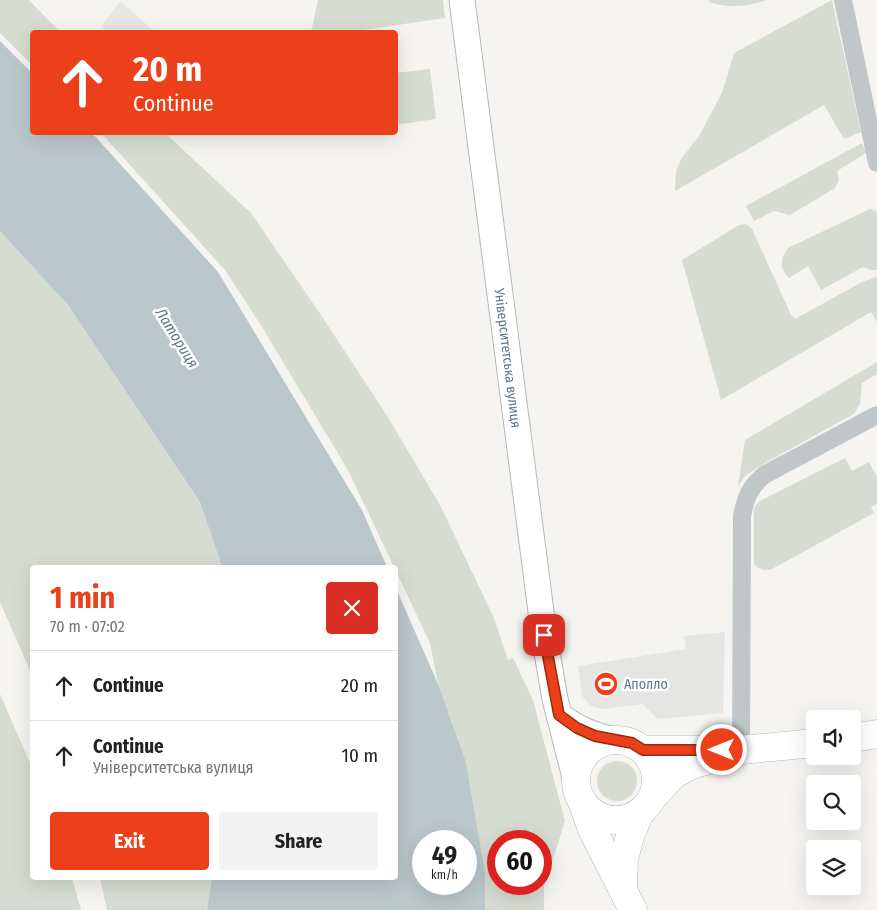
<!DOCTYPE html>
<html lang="en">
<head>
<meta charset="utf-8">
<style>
	body { margin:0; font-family:"Fira Sans Condensed",sans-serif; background:#f2f2f2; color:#222; height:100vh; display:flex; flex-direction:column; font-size:19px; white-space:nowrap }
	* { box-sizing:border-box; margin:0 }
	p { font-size:16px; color:#767676 }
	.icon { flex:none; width:28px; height:28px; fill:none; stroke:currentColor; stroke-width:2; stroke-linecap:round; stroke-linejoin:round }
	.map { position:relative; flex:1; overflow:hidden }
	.side { position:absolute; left:30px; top:565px; width:368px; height:315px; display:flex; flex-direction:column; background:#fff; border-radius:5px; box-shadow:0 5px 20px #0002 }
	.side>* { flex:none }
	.guide { position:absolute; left:30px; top:30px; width:368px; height:105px; border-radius:5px; box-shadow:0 5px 20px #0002; background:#eb401a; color:#fff; overflow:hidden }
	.fabs { position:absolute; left:806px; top:710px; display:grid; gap:10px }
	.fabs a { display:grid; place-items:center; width:55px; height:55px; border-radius:5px; background:#fff; box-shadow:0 5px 20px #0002; font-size:25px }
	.speed { position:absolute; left:412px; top:830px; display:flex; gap:10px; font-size:25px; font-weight:700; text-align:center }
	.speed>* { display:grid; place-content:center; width:65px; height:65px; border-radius:50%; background:#fff; box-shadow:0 5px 20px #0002; line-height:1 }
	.speed small { font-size:12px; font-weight:400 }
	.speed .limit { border:8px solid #d22; background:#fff; color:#111 }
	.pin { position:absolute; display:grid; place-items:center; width:42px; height:42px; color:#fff; margin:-21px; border-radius:10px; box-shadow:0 2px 8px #0006 }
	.me { position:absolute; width:55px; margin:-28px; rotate:270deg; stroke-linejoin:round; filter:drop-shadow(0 0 4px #0008) }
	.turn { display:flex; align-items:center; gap:18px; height:105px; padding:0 20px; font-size:22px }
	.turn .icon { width:65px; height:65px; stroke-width:2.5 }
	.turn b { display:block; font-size:35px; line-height:42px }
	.round { display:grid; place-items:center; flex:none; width:52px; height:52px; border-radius:5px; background:#f2f2f2 }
	.head { display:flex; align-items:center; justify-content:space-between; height:85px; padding:0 20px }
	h1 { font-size:30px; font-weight:700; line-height:38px; color:#eb401a }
	.action { display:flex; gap:10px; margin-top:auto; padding:10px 20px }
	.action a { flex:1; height:58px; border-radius:5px; background:#eb401a; color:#fff; font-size:20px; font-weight:700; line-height:58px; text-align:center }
	.action a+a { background:#f2f2f2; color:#222 }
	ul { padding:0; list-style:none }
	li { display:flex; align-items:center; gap:15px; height:70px; padding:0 20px; border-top:1px solid #e0e0e0 }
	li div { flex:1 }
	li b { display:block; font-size:19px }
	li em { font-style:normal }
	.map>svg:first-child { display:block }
	.built { fill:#e5e6e4 }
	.green { fill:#d6dcd1; fill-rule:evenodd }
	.water { fill:#bac7cb; fill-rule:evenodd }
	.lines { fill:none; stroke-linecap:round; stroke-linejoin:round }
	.secondary-casing { stroke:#b3b9bd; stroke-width:27 }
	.primary-casing { stroke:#b4b9bc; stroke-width:29 }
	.street { stroke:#c1c6c8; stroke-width:18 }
	.secondary { stroke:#fff; stroke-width:25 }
	.primary { stroke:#fff; stroke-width:28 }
	.route-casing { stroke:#992a11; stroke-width:12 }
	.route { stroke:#eb401a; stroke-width:9 }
	.labels { text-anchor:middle; stroke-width:5; stroke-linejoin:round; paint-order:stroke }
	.street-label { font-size:14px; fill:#627683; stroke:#fff }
	.poi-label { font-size:14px; fill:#627683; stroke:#fff; text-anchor:start }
	.water-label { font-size:15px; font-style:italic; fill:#5d7980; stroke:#fff }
</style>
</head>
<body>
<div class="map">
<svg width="877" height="910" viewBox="0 0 877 910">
	<rect width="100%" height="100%" fill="#f5f4f0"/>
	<g class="built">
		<path d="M120 1 155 32H107L101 27Z"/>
		<path d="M725 632 723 713 658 719 642 704 605 709 597 708 590 705 582 696 578 666 686 649 684 636Z"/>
	</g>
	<g class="green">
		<path d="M0 0H29L60 32H32V65L0 33Z"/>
		<path d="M318 0H443L445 18 350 32H311Z"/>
		<path d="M709 0H767C749 6 727 9 709 2Z"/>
		<path d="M832 0 861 132 844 139 824 105 675 191 676 172 681 159 699 136 722 93 734 53Z"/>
		<path d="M430 69 436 119 395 125V73Z"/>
		<path d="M101 133H165L251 213 321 315 386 414 440 505 494 618 508 660 513 658 533 700 565 821 544 887V910H485V872L466 762 438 684 430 643 348 470 262 327 225 270ZM499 841H541V884H499Z"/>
		<path d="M862 143 866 153 837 171 839 180 835 188 790 215 774 211 754 221 746 206Z"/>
		<path d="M870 209 875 210 877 214V270H871L863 267 821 290 808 266 789 278C779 268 780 260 788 248Z"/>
		<path d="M746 224 752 229 791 315 795 319 862 282 877 277V322L871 312 721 400 682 260 739 225Z"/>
		<path d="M0 231 68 305 200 502 222 567 32 568V675L0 602Z"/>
		<path d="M877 362V374L862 383 860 404 854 414 765 463 746 475 738 486 745 440Z"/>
		<path d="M845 458 852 471 869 462 877 477V504L871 507 874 513 772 569C764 571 760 570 754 564V509L758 502Z"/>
		<path d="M0 694 32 768V878H72L81 910H0Z"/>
		<circle cx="617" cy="781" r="20"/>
		<path d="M100 878H212L207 910H107Z"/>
	</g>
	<g class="water">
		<path d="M0 41 32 73V132L92 133 218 272 362 510 387 567H222L200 502 68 305 0 231Z"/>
		<path d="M395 586 438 684 466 762 485 872V910H207L212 878H395ZM424 841H466V884H424Z"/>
	</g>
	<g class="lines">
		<g class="secondary-casing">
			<g id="secondary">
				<path d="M462 0 544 635 555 699 577 785"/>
				<path d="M559 715C578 729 592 735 615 740"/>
			</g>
		</g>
		<g class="primary-casing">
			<g id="primary">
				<path d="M852 738 877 734"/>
				<circle cx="616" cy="780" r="40"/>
				<path d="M643 750H741L815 743"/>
				<path d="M651 799 673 775 691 765 718 757"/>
				<path d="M582 801 592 829 633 910"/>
				<path d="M623 887 624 859 630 836 640 812"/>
			</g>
		</g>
		<g class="street">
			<path d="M843 0 877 163"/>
			<path d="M741 750 742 516C746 497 749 488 764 475L877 415"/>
		</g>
		<use href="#secondary" class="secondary"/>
		<use href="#primary" class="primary"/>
	</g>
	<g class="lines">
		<g class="route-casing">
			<path id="route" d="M544 635 559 715 577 728 595 736 632 743 643 750H722"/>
		</g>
		<use href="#route" class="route"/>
	</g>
	<defs>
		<g id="stadium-disc" transform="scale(1.25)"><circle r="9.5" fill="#eb401a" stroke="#fff"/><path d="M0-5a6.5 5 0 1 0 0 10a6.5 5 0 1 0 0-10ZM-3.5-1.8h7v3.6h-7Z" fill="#fff"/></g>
	</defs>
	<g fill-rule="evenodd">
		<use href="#stadium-disc" x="606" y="684"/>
	</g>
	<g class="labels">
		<g class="street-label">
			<text transform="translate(508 358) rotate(83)" y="5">Університетська вулиця</text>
		</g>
		<g class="poi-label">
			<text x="624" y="689">Аполло</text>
		</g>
		<g class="water-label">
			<text transform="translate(177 338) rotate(58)" y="5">Латориця</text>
		</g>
	</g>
</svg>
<div class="fabs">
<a><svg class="icon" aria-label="sound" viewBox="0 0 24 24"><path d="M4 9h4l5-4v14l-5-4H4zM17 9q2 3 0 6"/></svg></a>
<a><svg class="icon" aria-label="search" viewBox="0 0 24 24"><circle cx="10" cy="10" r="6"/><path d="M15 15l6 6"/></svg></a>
<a><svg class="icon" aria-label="layers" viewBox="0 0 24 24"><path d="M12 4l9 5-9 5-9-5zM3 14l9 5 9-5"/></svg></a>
</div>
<div class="speed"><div>49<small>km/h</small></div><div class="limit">60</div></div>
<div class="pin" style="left:544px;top:635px;background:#d93025"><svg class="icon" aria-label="arrive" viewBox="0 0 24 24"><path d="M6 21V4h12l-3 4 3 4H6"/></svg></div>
<svg class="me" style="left:722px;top:750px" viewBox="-20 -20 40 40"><circle r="17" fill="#eb401a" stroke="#fff" stroke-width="3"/><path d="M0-11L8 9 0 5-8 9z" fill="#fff"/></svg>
<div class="guide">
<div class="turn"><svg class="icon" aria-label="ahead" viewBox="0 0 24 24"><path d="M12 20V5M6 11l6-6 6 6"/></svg><div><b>20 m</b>Continue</div></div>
</div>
<section class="side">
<div class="head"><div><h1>1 min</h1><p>70 m · 07:02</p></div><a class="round" style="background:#d93025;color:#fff"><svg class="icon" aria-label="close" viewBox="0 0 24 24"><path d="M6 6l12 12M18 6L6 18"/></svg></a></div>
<ul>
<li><svg class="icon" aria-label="ahead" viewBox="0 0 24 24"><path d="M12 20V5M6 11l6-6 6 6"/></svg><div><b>Continue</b></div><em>20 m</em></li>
<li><svg class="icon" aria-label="ahead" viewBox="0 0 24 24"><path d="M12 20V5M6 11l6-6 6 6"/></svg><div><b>Continue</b><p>Університетська вулиця</p></div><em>10 m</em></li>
</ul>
<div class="action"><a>Exit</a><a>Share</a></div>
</section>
</div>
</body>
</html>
